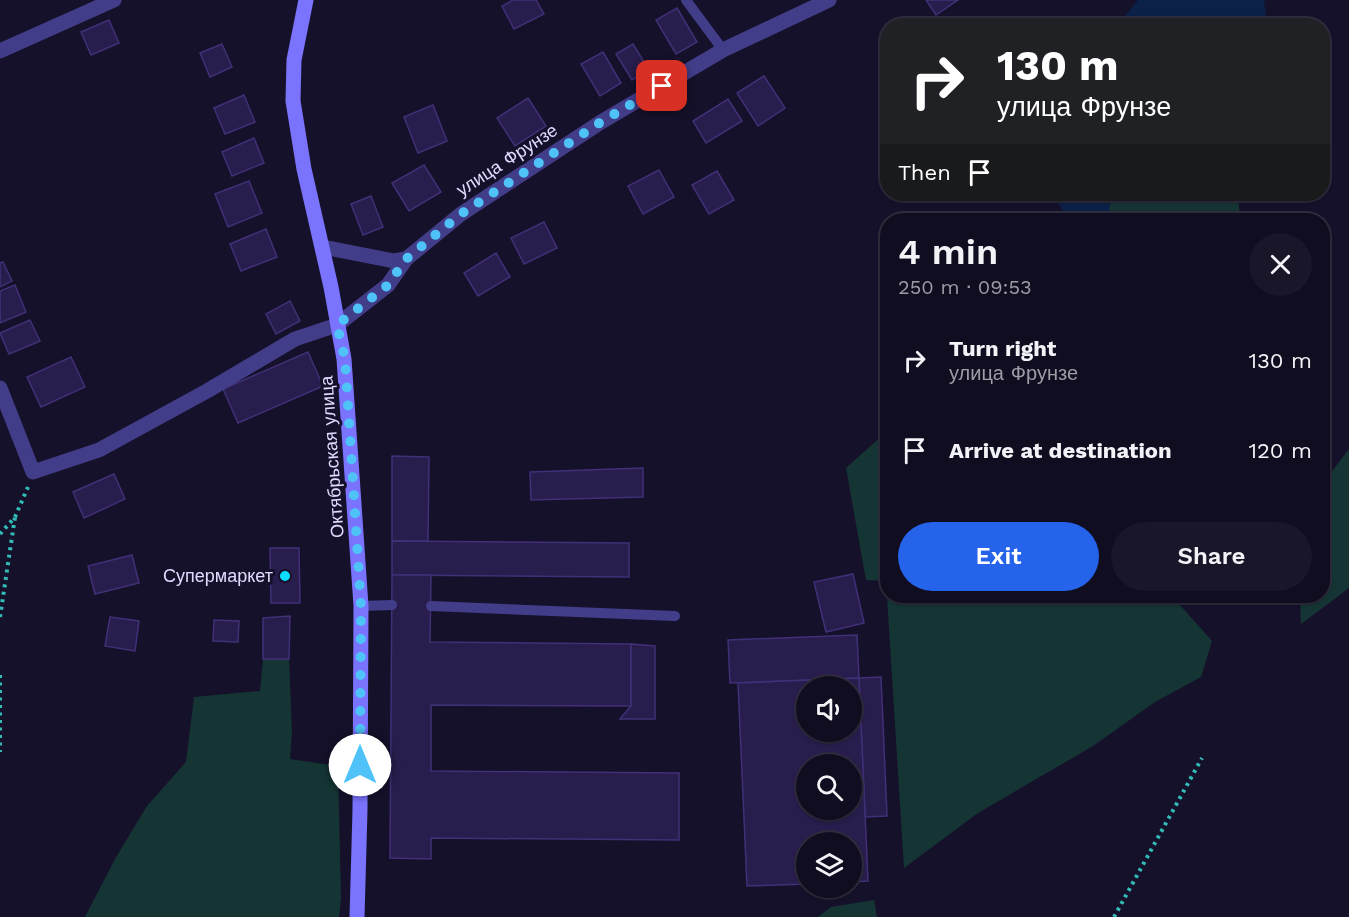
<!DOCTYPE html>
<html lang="en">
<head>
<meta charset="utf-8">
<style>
	body { margin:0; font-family:"Work Sans",sans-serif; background:#191629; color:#f1f3f6; height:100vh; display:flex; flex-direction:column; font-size:22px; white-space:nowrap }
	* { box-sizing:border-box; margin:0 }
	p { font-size:20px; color:#9c9ca5 }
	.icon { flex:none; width:33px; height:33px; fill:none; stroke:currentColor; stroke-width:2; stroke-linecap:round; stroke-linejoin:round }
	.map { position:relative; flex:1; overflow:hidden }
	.side { position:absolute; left:880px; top:213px; width:450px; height:390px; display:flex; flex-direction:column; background:#100d20; border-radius:24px; box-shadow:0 2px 4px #0004,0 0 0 2px #302d3e }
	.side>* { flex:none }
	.banner { position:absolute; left:880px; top:18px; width:450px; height:183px; border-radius:24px; box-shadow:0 2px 4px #0004,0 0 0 2px #302d3e; background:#202124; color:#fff; overflow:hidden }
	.controls { position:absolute; left:796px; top:676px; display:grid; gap:12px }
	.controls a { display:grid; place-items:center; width:66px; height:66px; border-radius:50%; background:#100d20; box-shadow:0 2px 4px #0004,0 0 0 2px #302d3e; font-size:30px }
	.pin { position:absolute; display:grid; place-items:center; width:51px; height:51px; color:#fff; margin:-26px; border-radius:12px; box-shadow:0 3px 9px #0006 }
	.me { position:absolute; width:66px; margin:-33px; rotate:0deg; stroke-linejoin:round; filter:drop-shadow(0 0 4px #0008) }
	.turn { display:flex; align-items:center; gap:21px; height:126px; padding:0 18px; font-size:27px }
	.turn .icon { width:78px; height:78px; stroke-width:2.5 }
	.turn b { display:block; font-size:42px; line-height:51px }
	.then { display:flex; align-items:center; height:57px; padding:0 18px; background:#0003; gap:12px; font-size:22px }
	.round { display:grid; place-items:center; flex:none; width:63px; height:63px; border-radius:32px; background:#191629 }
	.headline { display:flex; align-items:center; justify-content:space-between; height:102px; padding:0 18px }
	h1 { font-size:36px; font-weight:600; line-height:45px }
	.primary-button { display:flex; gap:12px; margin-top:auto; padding:12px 18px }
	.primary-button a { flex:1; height:69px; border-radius:36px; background:#2563eb; color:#fff; font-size:24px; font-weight:600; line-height:69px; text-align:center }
	.primary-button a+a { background:#191629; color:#f1f3f6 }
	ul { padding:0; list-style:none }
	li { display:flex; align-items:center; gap:18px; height:90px; padding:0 18px }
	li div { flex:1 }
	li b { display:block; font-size:22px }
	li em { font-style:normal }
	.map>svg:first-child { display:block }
	.green { fill:#143534 }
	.water { fill:#0b2149 }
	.building { fill:#281d4c; stroke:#403077; stroke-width:1.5; fill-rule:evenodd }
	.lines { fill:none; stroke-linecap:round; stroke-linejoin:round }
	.path { stroke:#32bcb7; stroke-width:4; stroke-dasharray:3 4.5; stroke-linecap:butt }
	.service { stroke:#423d89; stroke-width:10 }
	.minor { stroke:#423d89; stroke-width:15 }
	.secondary { stroke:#7a73fe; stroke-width:15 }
	.route { stroke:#4fc3f7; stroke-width:10; stroke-dasharray:0 18 }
	.poi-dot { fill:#09dffd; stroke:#16112b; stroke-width:2 }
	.labels { text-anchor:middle; stroke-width:6; stroke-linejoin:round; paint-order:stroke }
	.street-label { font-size:18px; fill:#e0dbff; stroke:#16112b }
	.poi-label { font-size:18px; fill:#e0dbff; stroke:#16112b; text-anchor:end }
</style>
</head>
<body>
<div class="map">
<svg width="1349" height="917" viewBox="0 0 1349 917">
	<rect width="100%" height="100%" fill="#16112b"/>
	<g class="green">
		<path d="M1112 194H1238L1240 220H1107Z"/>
		<path d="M884 434 888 447V596H1172L1212 641 1201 677 1155 702 1093 746 978 813 904 868 886 581 866 580 846 468Z"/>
		<path d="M1349 449V588L1301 624 1300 596H1323V483Z"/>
		<path d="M263 659H289L292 732 290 759 338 766 341 898 339 917H85L115 859 147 806 186 762 194 697 260 691Z"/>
		<path d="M874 900 877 917H818L831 907Z"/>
	</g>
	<g class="water">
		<path d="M1138 0H1264L1267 25H1118Z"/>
		<path d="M1052 194H1112L1107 220H1060L1065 213Z"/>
	</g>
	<g class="building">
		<path d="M513 0H536L544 14 514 29 502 6Z"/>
		<path d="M926 0H958L936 15Z"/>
		<path d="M677 8 697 42 676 54 656 20Z"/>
		<path d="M109 20 119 43 91 55 81 32Z"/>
		<path d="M222 44 232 67 210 77 200 53Z"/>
		<path d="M633 44 649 70 632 80 616 54Z"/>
		<path d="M603 52 621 83 600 96 581 64Z"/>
		<path d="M764 76 785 108 758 126 737 93Z"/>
		<path d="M244 95 255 122 225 134 214 108Z"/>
		<path d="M528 98 546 126 515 146 497 118Z"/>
		<path d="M728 99 742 121 706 143 693 121Z"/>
		<path d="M433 105 447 141 418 153 404 117Z"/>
		<path d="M254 138 264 163 232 176 222 152Z"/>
		<path d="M424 165 441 192 409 211 392 183Z"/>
		<path d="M659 170 674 197 643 214 628 186Z"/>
		<path d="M717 171 734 200 709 214 692 185Z"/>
		<path d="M249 181 262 213 228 227 215 194Z"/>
		<path d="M371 196 383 227 363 235 351 204Z"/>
		<path d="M544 222 557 248 524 264 511 238Z"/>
		<path d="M266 229 277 257 241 271 230 244Z"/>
		<path d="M496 253 510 277 478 296 464 273Z"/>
		<path d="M3 262 12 281 0 287V263Z"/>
		<path d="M15 285 26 312 0 323V291Z"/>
		<path d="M290 301 300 321 276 334 266 314Z"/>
		<path d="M30 320 40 341 9 354 0 333Z"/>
		<path d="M308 352 323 386 238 423 223 389Z"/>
		<path d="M71 357 85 387 41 407 27 377Z"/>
		<path d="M392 456 429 457 428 541H392Z"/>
		<path d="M643 468V497L531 500 530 472Z"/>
		<path d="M114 474 125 499 84 518 73 492Z"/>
		<path d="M392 541 629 543V577L392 575Z"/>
		<path d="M270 548H299L300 603H271Z"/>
		<path d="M132 555 139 583 95 594 88 566Z"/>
		<path d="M853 574 864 623 826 632 814 582Z"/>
		<path d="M392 575H431L430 642 631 644V706L431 705V771L679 773V840L431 838V859L390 858Z"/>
		<path d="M290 616 289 659H263V618Z"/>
		<path d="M110 617 139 621 135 651 105 646Z"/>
		<path d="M214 620 239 621 238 642 213 641Z"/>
		<path d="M857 635 859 678 730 683 728 640Z"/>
		<path d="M631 644 655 646V719H620L631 706Z"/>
		<path d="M881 677 887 816 865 817 859 678Z"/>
		<path d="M859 678 868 881 852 882V843H807V884L747 886 738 683ZM807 687H852V732H807ZM807 765H852V810H807Z"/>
	</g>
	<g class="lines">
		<g class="path">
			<path d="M0 534 15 517 28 487"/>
			<path d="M0 617 15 517"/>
			<path d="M0 675V752"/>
			<path d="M1114 917 1202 758"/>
		</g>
		<g class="service">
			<path d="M686 0 723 50"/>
			<path d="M361 606 392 605"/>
			<path d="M431 606 675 616"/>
		</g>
		<g class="minor">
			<path d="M0 51 114 0"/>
			<path d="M323 247 394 261 406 259"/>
			<path d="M0 388 33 472 99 450 207 391 295 339 337 325 388 285 406 259 461 214 601 122 723 50 829 0"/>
		</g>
		<path class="secondary" d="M306 0 294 60 293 101 304 169 331 287 344 359 361 606 360 810 357 917"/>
	</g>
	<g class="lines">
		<path class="route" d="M360 765 361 606 345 359 337 325 388 285 406 259 461 214 601 122 662 86"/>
	</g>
	<circle class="poi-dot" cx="285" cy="576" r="6"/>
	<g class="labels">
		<g class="street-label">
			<text transform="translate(507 160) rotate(-33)" y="6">улица Фрунзе</text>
			<text transform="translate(332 457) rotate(-94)" y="6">Октябрьская улица</text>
		</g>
		<g class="poi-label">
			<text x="273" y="582">Супермаркет</text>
		</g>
	</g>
</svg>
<div class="controls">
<a><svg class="icon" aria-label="sound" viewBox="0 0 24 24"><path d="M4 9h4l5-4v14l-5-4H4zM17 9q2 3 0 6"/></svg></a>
<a><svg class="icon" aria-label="search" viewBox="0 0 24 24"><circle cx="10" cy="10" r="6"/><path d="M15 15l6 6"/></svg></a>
<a><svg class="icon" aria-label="layers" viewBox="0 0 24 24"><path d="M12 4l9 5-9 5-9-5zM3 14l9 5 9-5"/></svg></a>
</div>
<div class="pin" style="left:662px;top:86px;background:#d93025"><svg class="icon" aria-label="arrive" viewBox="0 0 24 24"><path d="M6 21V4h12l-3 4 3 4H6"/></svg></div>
<svg class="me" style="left:360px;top:765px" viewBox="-20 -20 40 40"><circle r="19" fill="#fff"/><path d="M0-13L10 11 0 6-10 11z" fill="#4fc3f7"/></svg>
<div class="banner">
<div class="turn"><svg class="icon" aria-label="right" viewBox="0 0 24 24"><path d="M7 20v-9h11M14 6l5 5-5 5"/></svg><div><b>130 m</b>улица Фрунзе</div></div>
<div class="then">Then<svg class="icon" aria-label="arrive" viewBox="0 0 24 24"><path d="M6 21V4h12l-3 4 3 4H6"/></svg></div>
</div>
<section class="side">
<div class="headline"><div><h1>4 min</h1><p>250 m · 09:53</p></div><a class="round"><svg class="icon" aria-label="close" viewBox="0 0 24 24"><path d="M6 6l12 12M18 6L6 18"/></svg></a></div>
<ul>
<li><svg class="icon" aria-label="right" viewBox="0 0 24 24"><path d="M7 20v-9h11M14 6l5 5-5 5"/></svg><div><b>Turn right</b><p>улица Фрунзе</p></div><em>130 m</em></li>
<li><svg class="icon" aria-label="arrive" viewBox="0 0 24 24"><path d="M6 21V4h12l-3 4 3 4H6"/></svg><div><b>Arrive at destination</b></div><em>120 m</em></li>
</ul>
<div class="primary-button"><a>Exit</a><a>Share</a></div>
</section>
</div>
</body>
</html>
